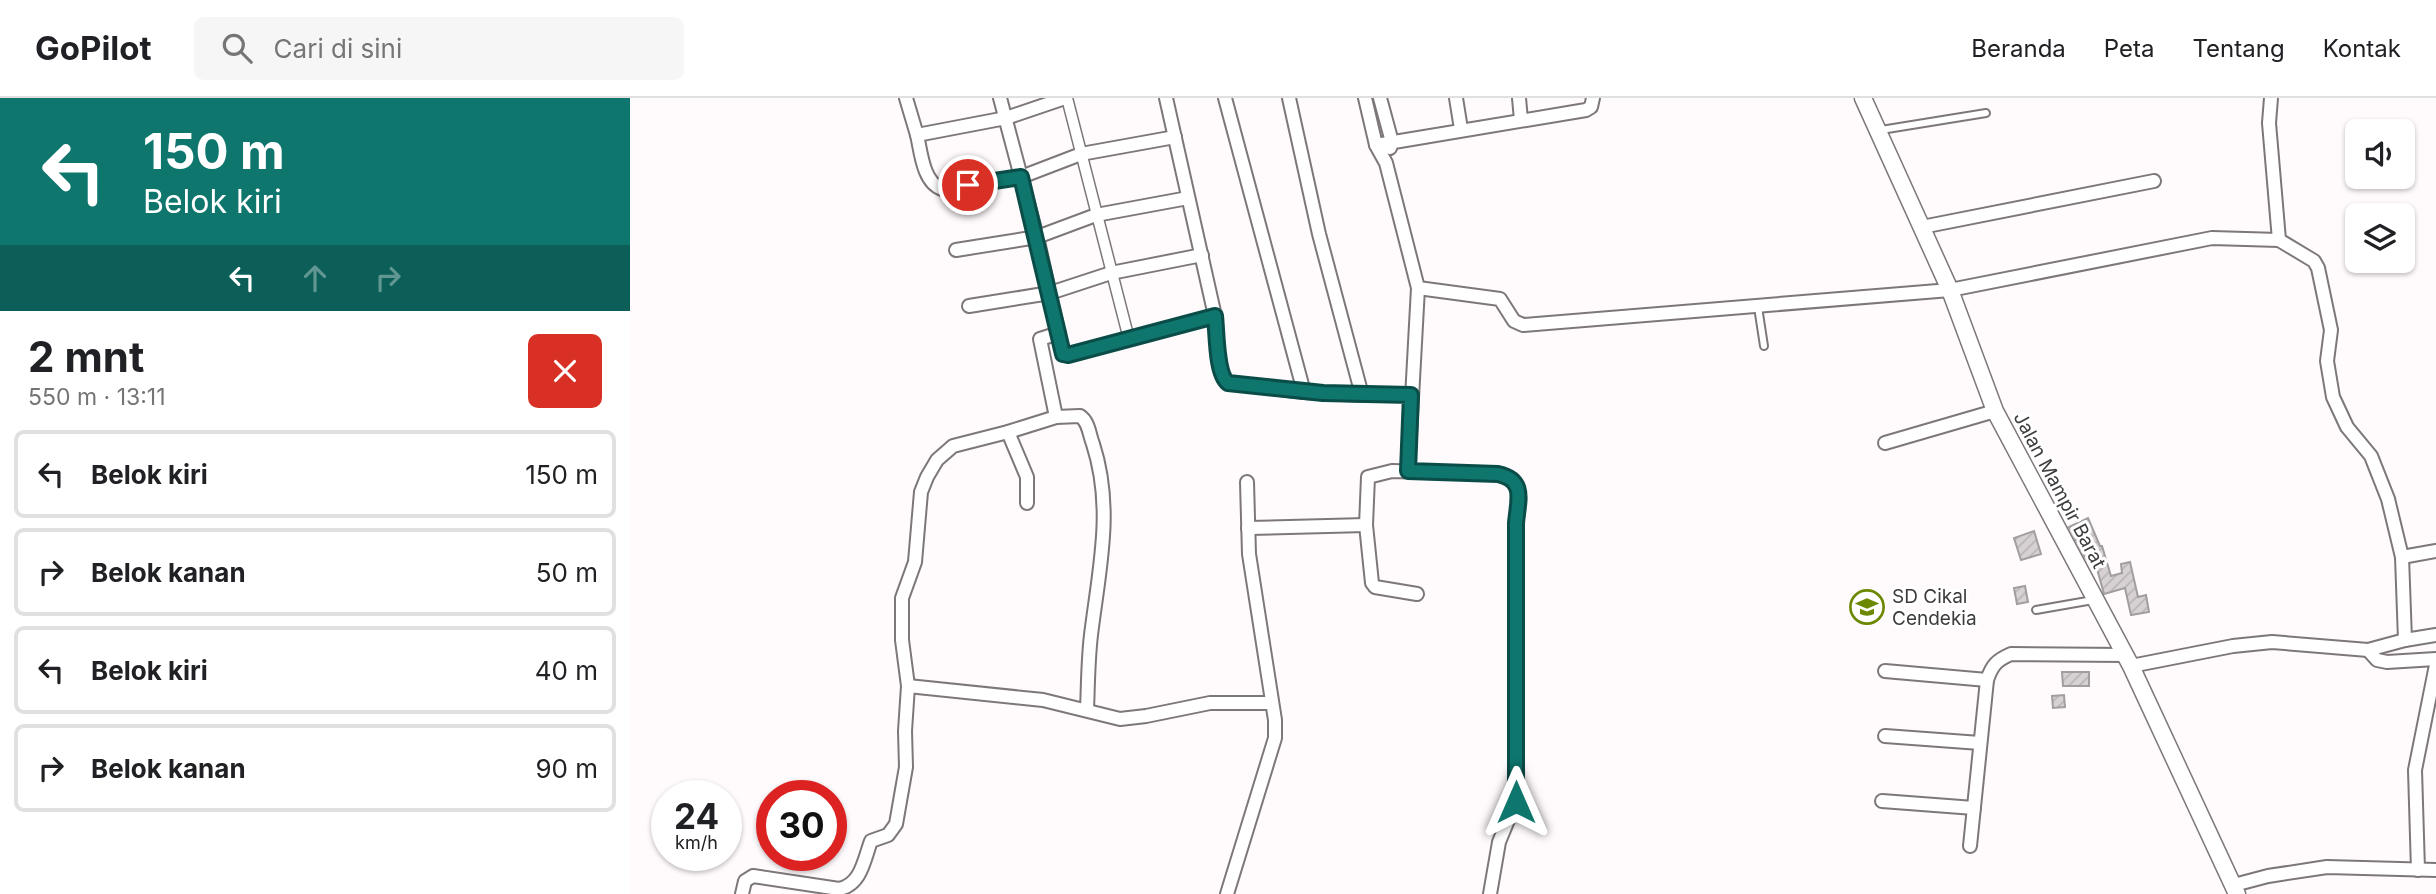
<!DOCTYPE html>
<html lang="id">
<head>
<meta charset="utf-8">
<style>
	body { margin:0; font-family:Inter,sans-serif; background:#f6f6f6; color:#202124; height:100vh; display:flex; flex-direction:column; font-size:26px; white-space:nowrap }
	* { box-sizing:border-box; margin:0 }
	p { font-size:23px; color:#757577 }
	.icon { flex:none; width:38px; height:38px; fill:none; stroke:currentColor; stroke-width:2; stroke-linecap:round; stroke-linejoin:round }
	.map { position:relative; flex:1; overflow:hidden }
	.side { display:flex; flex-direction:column; background:#fff; width:630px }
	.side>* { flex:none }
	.hud { background:#0f766e; color:#fff; overflow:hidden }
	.buttons { position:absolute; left:1715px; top:21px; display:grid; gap:14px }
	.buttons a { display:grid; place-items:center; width:70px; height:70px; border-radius:10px; background:#fff; box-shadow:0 2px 5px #0004; font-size:35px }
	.speed { position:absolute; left:21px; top:682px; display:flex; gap:14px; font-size:35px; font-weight:700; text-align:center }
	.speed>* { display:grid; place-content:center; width:91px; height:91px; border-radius:50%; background:#fff; box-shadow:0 2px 5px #0004; line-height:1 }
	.speed small { font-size:18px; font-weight:400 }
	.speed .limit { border:10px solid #d22; background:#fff; color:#111 }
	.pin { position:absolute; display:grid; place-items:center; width:60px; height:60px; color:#fff; margin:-30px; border:4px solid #fff; border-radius:50%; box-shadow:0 2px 7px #0007 }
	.me { position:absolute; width:77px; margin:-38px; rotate:0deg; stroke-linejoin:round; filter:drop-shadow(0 0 5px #0008) }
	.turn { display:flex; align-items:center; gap:24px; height:147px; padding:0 28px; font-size:32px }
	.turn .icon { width:91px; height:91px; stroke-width:2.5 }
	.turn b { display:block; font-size:49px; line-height:60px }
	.lanes { display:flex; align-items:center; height:66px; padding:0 28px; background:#0003; justify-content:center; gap:35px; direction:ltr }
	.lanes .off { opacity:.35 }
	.round { display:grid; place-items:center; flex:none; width:74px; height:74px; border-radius:10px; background:#f6f6f6 }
	.summary { display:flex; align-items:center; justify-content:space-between; height:119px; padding:0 28px }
	h1 { font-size:42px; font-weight:700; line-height:52px }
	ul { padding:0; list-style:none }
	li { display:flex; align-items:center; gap:21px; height:88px; margin:0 14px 10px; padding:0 14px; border:4px solid #e0e0e0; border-radius:10px }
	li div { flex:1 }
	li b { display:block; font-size:26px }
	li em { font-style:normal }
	header { display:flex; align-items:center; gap:42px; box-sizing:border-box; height:98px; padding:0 35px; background:#fff; border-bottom:2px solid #e0e0e0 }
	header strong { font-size:33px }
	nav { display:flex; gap:38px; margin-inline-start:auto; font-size:24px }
	.search { width:490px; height:63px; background:#f6f6f6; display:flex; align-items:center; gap:18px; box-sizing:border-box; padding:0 24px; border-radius:10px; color:#757577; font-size:26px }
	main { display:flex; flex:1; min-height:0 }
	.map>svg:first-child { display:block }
	.building { fill:url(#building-hatch); stroke:#a29d9f; stroke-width:2 }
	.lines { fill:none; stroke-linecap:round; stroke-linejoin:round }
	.service-casing { stroke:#7d777a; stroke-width:10 }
	.pedestrian-casing { stroke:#7d777a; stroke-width:13 }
	.minor-casing { stroke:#7d777a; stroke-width:16 }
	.tertiary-casing { stroke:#7d777a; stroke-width:19 }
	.service { stroke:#fff; stroke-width:6 }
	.pedestrian { stroke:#fff; stroke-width:10 }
	.minor { stroke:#fff; stroke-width:12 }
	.tertiary { stroke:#fff; stroke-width:16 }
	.route-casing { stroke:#0a4d48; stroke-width:18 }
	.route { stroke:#0f766e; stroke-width:12 }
	.labels { text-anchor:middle; stroke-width:6; stroke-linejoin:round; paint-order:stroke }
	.street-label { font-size:19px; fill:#3d3b3c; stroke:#fff }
	.poi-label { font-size:19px; fill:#3d3b3c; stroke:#fff; text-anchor:start }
</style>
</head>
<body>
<header>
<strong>GoPilot</strong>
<div class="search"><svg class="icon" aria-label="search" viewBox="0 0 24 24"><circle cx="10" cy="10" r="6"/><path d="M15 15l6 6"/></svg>Cari di sini</div>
<nav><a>Beranda</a><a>Peta</a><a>Tentang</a><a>Kontak</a></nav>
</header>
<main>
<section class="side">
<div class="hud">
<div class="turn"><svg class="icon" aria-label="left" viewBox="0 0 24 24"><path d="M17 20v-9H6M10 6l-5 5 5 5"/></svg><div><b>150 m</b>Belok kiri</div></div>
<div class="lanes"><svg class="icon" aria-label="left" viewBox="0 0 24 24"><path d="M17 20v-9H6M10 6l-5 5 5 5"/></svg><svg class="icon off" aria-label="ahead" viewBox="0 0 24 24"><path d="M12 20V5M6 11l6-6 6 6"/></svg><svg class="icon off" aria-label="right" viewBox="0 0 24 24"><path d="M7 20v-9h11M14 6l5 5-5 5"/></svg></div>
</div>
<div class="summary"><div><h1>2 mnt</h1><p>550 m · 13:11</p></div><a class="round" style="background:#d93025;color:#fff"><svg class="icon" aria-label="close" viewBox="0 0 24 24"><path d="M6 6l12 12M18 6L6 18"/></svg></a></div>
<ul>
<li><svg class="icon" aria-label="left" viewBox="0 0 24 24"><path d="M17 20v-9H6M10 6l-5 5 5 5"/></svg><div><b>Belok kiri</b></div><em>150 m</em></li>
<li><svg class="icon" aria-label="right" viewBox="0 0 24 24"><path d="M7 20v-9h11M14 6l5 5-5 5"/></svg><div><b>Belok kanan</b></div><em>50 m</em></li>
<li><svg class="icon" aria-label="left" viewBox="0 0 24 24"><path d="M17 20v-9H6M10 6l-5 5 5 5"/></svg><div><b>Belok kiri</b></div><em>40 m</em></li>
<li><svg class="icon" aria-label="right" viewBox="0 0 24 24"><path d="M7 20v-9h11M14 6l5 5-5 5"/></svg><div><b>Belok kanan</b></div><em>90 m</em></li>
</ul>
</section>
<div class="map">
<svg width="1806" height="796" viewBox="0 0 1806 796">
	<defs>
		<pattern id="building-hatch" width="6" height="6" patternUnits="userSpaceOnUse" patternTransform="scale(1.75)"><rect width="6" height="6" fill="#d7d1d4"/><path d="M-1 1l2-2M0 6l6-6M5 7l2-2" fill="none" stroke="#b9b4b7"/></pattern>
	</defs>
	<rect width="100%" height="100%" fill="#fffafc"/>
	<g class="building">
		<path d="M1458 420 1470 448H1472L1481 478 1492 475 1491 466 1500 464 1508 499 1516 497 1519 514 1501 517 1495 490 1474 496 1464 460 1457 463 1439 429Z"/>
		<path d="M1404 433 1411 456 1391 462 1384 440Z"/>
		<path d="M1395 488 1398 504 1387 506 1384 490Z"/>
		<path d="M1432 574H1459V588H1433Z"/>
		<path d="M1434 597 1435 609 1423 610 1422 598Z"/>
	</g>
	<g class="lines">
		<g class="service-casing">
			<g id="service">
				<path d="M1251 32 1356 15"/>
				<path d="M1128 209 1134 248"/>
				<path d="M1406 512 1463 502"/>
			</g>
		</g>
		<g class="pedestrian-casing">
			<path id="pedestrian" d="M437 0 499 241"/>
		</g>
		<g class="minor-casing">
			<g id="minor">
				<path d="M276 0 287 37"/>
				<path d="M370 0 407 139 433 256 437 257 585 218C587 234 586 276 598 285L674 294 732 297H781"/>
				<path d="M435 0 376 20 287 37C291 54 293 85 312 91L391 79 451 56 545 39"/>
				<path d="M536 0 585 218"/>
				<path d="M595 0 674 294"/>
				<path d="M659 0 689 136 732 297"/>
				<path d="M735 0 746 47 756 65 788 190 778 373"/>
				<path d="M750 0 762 44 760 50"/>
				<path d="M826 0 831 31"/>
				<path d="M889 0 891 22"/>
				<path d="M1641 0 1639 25 1649 142"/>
				<path d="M746 47 956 12 961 9 963 0"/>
				<path d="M1292 129 1524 83"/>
				<path d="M326 152 407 139 466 117 558 100"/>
				<path d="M788 190 870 201 884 223 893 227 1320 192 1582 140 1649 142 1684 163 1688 170 1701 232 1697 263 1703 299 1717 329 1741 358 1758 401 1772 459 1775 542"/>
				<path d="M339 208 420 195 481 175 572 157"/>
				<path d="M426 319 410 241 429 235"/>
				<path d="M378 334 397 379V405"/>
				<path d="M1255 345 1365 313"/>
				<path d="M618 430 736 427"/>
				<path d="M1772 459 1806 453"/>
				<path d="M787 496 745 489 742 485 736 427 738 379 762 373 868 376C896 382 888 402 886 425V703L869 744 860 796"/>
				<path d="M1738 552 1747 562 1757 564 1806 561"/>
				<path d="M1501 568 1603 548 1642 544 1738 552 1775 542 1806 537"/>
				<path d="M1255 573 1357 582"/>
				<path d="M278 588 413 602 490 621 516 618 580 605H642"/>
				<path d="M1255 638 1350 645"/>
				<path d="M1252 703 1344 710"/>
				<path d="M1340 748 1357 582C1362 567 1367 562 1381 556L1495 557"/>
				<path d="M1788 772 1785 672 1806 567"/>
				<path d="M1604 787 1638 778 1697 769 1806 772"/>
				<path d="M112 796 115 783 123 778 209 791C231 787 234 762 241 743L258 737 266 726 276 669 275 633 278 588 272 542V500L285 464 291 394 297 379 307 362 323 348 378 334 426 319 450 318C459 324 459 336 463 346 484 411 469 471 461 537 458 562 458 588 457 612"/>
				<path d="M597 796 645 640V622L619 456 617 384"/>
			</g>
		</g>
		<g class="tertiary-casing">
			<path id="tertiary" d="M1233 0 1320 192 1365 313 1501 568 1607 796"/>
		</g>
		<use href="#service" class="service"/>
		<use href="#pedestrian" class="pedestrian"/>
		<use href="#minor" class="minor"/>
		<use href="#tertiary" class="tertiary"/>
	</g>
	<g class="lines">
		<g class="route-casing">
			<path id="route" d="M338 87 391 79 433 256 438 257 585 218C587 235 586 276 598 285L693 295 781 297 778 373 868 376C896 382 888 402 886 425V704"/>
		</g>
		<use href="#route" class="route"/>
	</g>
	<defs>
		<g id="school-ring" transform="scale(1.75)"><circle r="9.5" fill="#fff" stroke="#6b8800" stroke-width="1.5"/><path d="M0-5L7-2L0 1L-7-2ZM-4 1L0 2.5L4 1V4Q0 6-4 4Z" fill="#6b8800"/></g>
	</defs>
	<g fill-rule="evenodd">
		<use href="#school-ring" x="1237" y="509"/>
	</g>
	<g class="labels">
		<g class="street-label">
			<text transform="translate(1430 392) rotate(62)" y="7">Jalan Mampir Barat</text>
		</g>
		<g class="poi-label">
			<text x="1262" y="505">SD Cikal<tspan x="1262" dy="22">Cendekia</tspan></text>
		</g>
	</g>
</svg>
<div class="buttons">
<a><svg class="icon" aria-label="sound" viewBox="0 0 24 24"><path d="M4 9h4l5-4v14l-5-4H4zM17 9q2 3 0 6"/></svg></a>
<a><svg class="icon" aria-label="layers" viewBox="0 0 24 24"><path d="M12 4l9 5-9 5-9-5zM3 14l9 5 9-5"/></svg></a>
</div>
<div class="speed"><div>24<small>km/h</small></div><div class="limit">30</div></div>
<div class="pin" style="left:338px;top:87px;background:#d93025"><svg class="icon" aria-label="arrive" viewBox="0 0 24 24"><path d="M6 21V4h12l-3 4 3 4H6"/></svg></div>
<svg class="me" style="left:886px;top:704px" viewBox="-20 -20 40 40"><path d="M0-17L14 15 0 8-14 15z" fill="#0f766e" stroke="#fff" stroke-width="4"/></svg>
</div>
</main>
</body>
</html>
